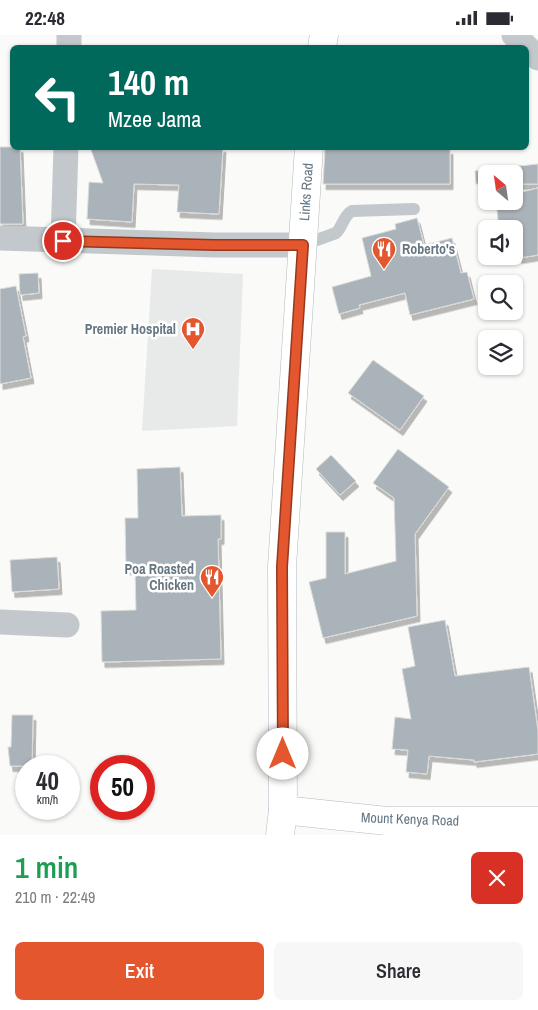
<!DOCTYPE html>
<html lang="en">
<head>
<meta charset="utf-8">
<style>
	body { margin:0; font-family:"Archivo Narrow",sans-serif; background:#f7f7f7; color:#2b2b33; height:100vh; display:flex; flex-direction:column; font-size:19px; white-space:nowrap }
	* { box-sizing:border-box; margin:0 }
	p { font-size:16px; color:#7c7c81 }
	.icon { flex:none; width:28px; height:28px; fill:none; stroke:currentColor; stroke-width:2; stroke-linecap:round; stroke-linejoin:round }
	.map { position:relative; height:800px; overflow:hidden }
	.side { display:flex; flex-direction:column; background:#fff; flex:1 }
	.side>* { flex:none }
	.hud { position:absolute; left:10px; top:10px; width:519px; height:105px; border-radius:8px; box-shadow:0 1px 4px #0004; background:#00695c; color:#fff; overflow:hidden }
	.needle { width:32px; rotate:331deg }
	.tools { position:absolute; left:478px; top:130px; display:grid; gap:10px }
	.tools a { display:grid; place-items:center; width:45px; height:45px; border-radius:8px; background:#fff; box-shadow:0 1px 4px #0004; font-size:25px }
	.speed { position:absolute; left:15px; top:720px; display:flex; gap:10px; font-size:25px; font-weight:700; text-align:center }
	.speed>* { display:grid; place-content:center; width:65px; height:65px; border-radius:50%; background:#fff; box-shadow:0 1px 4px #0004; line-height:1 }
	.speed small { font-size:12px; font-weight:400 }
	.speed .limit { border:8px solid #d22; background:#fff; color:#111 }
	.pin { position:absolute; display:grid; place-items:center; width:42px; height:42px; color:#fff; margin:-21px; border:2px solid #fff; border-radius:50%; box-shadow:0 1px 5px #0007 }
	.me { position:absolute; width:55px; margin:-28px; rotate:0deg; stroke-linejoin:round; filter:drop-shadow(0 0 4px #0008) }
	.turn { display:flex; align-items:center; gap:18px; height:105px; padding:0 15px; font-size:22px }
	.turn .icon { width:65px; height:65px; stroke-width:2.5 }
	.turn b { display:block; font-size:35px; line-height:42px }
	.round { display:grid; place-items:center; flex:none; width:52px; height:52px; border-radius:8px; background:#f7f7f7 }
	.overview { display:flex; align-items:center; justify-content:space-between; height:85px; padding:0 15px }
	h1 { font-size:30px; font-weight:600; line-height:38px; color:#1e9e55 }
	.button { display:flex; gap:10px; margin-top:auto; padding:10px 15px }
	.button a { flex:1; height:58px; border-radius:8px; background:#e4572e; color:#fff; font-size:20px; font-weight:600; line-height:58px; text-align:center }
	.button a+a { background:#f7f7f7; color:#2b2b33 }
	.status { display:flex; justify-content:space-between; align-items:center; height:35px; padding:0 25px; background:#fff; direction:ltr }
	.status svg { height:14px; fill:currentColor }
	.map>svg:first-child { display:block }
	.built { fill:#e8e9e9 }
	.building { fill:#aab3b9; stroke:#dcdcda; filter:url(#shadow) }
	.lines { fill:none; stroke-linecap:round; stroke-linejoin:round }
	.secondary-casing { stroke:#b3babf; stroke-width:29 }
	.lane { stroke:#c3c8cc; stroke-width:12 }
	.street { stroke:#c3c8cc; stroke-width:25 }
	.secondary { stroke:#fff; stroke-width:28 }
	.route-casing { stroke:#94391e; stroke-width:12 }
	.route { stroke:#e4572e; stroke-width:9 }
	.labels { text-anchor:middle; stroke-width:5; stroke-linejoin:round; paint-order:stroke }
	.street-label { font-size:14px; fill:#657683; stroke:#fff }
	.poi-label { font-size:14px; font-weight:bold; fill:#657683; stroke:#fff; text-anchor:end }
</style>
</head>
<body>
<div class="status"><b>22:48</b><svg viewBox="0 0 49 12"><path d="M0 12V9h3v3zM5 12V6h3v6zM10 12V3h3v9zM15 12V0h3v12zM26 1h20v11H26zM47 4h2v5h-2z"/></svg></div>
<div class="map">
<svg width="538" height="800" viewBox="0 0 538 800">
	<defs>
		<filter id="shadow"><feDropShadow dx="3" dy="5.5" stdDeviation="0" flood-color="#0004"/></filter>
	</defs>
	<rect width="100%" height="100%" fill="#fafaf8"/>
	<path class="built" d="M152 234 243 239 237 391 142 396Z"/>
	<g class="building">
		<path d="M0 112H20L23 189H0Z"/>
		<path d="M90 112H223L219 179 177 177 179 150 134 149 132 187 87 184 89 147 103 148Z"/>
		<path d="M374 112 450 114V149H323L325 114H374Z"/>
		<path d="M538 129V149H514V139H486V149H476L475 136Z"/>
		<path d="M538 153V220L519 223 514 194H499L496 166H514V159Z"/>
		<path d="M417 183 424 210 452 203 461 238 467 237 474 264 410 280 405 258 359 270 360 273 339 279 332 252 371 241 362 203 396 194 395 189Z"/>
		<path d="M38 238 39 258 20 260 19 239Z"/>
		<path d="M16 251 26 301 23 302 31 343 0 349V254Z"/>
		<path d="M373 325 424 361 400 395 348 358Z"/>
		<path d="M398 414 449 452 415 499 417 581 323 603 309 547 326 543V497H345V539L396 526 394 463 373 448Z"/>
		<path d="M331 420 356 446 340 460 316 434Z"/>
		<path d="M180 432 182 481 221 480V504H218L221 624 102 627 101 576 136 575 135 534H126L125 483H138L137 434Z"/>
		<path d="M57 522 59 554 12 557 10 525Z"/>
		<path d="M445 585 455 641 529 632 538 696V719L474 727V725L429 721 427 739 406 737 408 715 392 714 395 682 411 684 402 634 415 631 408 592Z"/>
		<path d="M12 680H33L32 731H10L8 712H11Z"/>
	</g>
	<g class="lines">
		<g class="secondary-casing">
			<g id="secondary">
				<path d="M322 12 324 0"/>
				<path d="M283 775 387 786H538"/>
				<path d="M280 800 283 775 282 532 309 112"/>
			</g>
		</g>
		<path class="lane" d="M303 210 336 198C343 191 343 181 352 176L414 174"/>
		<g class="street">
			<path d="M514 0 538 23"/>
			<path d="M69 12V0"/>
			<path d="M0 203 214 210H303"/>
			<path d="M63 206 66 112"/>
			<path d="M0 587 67 590"/>
		</g>
		<use href="#secondary" class="secondary"/>
	</g>
	<g class="lines">
		<g class="route-casing">
			<path id="route" d="M63 206 214 210H303L282 532 283 719"/>
		</g>
		<use href="#route" class="route"/>
	</g>
	<defs>
		<g id="restaurant-pin" transform="scale(1.25)"><path d="M0 17L-7.5 6A9.5 9.5 0 1 1 7.5 6Z" fill="#e4572e" stroke="#fff"/><path d="M-5-6h1v4h1v-4h1v4h1v-4h1v5L-1.5 .5V6h-2V.5L-5-1ZM5-6V6H3V1.5H1.5Q1.5-4 5-6Z" fill="#fff"/></g>
		<g id="hospital-pin" transform="scale(1.25)"><path d="M0 17L-7.5 6A9.5 9.5 0 1 1 7.5 6Z" fill="#e4572e" stroke="#fff"/><path d="M-5-5h3v3.5h4V-5h3V5h-3V1.5h-4V5h-3Z" fill="#fff"/></g>
	</defs>
	<g fill-rule="evenodd">
		<use href="#restaurant-pin" x="384" y="214"/>
		<use href="#hospital-pin" x="193" y="294"/>
		<use href="#restaurant-pin" x="212" y="542"/>
	</g>
	<g class="labels">
		<g class="street-label">
			<text transform="translate(306 157) rotate(-86)" y="5">Links Road</text>
			<text transform="translate(410 784) rotate(2)" y="5">Mount Kenya Road</text>
		</g>
		<g class="poi-label">
			<text x="402" y="219" text-anchor="start">Roberto's</text>
			<text x="176" y="299">Premier Hospital</text>
			<text x="194" y="539">Poa Roasted<tspan x="194" dy="16">Chicken</tspan></text>
		</g>
	</g>
</svg>
<div class="tools">
<a><svg class="needle" viewBox="-14 -14 28 28"><path d="M0-13l5 13h-10z" fill="#e53935"/><path d="M0 13l5-13h-10z" fill="#7c7c81"/></svg></a>
<a><svg class="icon" aria-label="sound" viewBox="0 0 24 24"><path d="M4 9h4l5-4v14l-5-4H4zM17 9q2 3 0 6"/></svg></a>
<a><svg class="icon" aria-label="search" viewBox="0 0 24 24"><circle cx="10" cy="10" r="6"/><path d="M15 15l6 6"/></svg></a>
<a><svg class="icon" aria-label="layers" viewBox="0 0 24 24"><path d="M12 4l9 5-9 5-9-5zM3 14l9 5 9-5"/></svg></a>
</div>
<div class="speed"><div>40<small>km/h</small></div><div class="limit">50</div></div>
<div class="pin" style="left:63px;top:206px;background:#d93025"><svg class="icon" aria-label="arrive" viewBox="0 0 24 24"><path d="M6 21V4h12l-3 4 3 4H6"/></svg></div>
<svg class="me" style="left:283px;top:719px" viewBox="-20 -20 40 40"><circle r="19" fill="#fff"/><path d="M0-13L10 11 0 6-10 11z" fill="#e4572e"/></svg>
<div class="hud">
<div class="turn"><svg class="icon" aria-label="left" viewBox="0 0 24 24"><path d="M17 20v-9H6M10 6l-5 5 5 5"/></svg><div><b>140 m</b>Mzee Jama</div></div>
</div>
</div>
<section class="side">
<div class="overview"><div><h1>1 min</h1><p>210 m · 22:49</p></div><a class="round" style="background:#d93025;color:#fff"><svg class="icon" aria-label="close" viewBox="0 0 24 24"><path d="M6 6l12 12M18 6L6 18"/></svg></a></div>
<div class="button"><a>Exit</a><a>Share</a></div>
</section>
</body>
</html>
